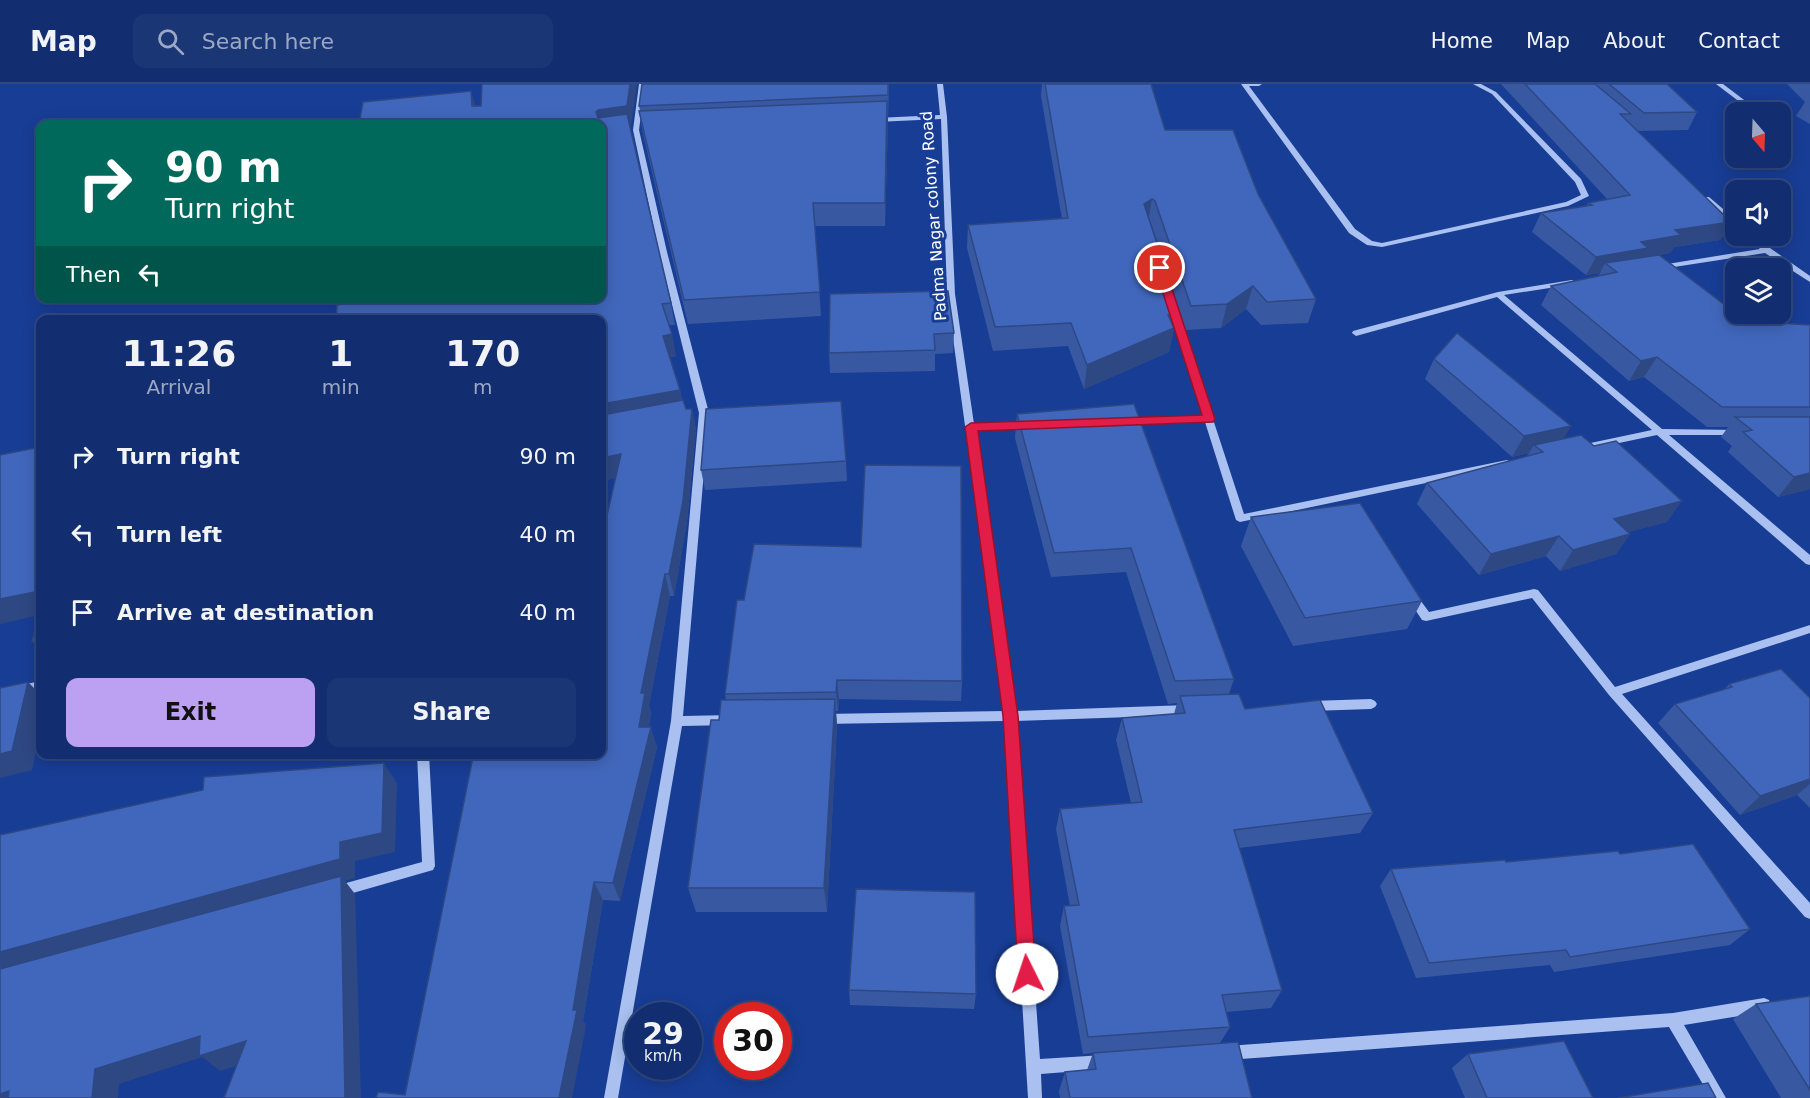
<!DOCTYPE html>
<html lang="en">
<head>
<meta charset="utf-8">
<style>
	body { margin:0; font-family:"DejaVu Sans",sans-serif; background:#1b3675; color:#f1f3f6; height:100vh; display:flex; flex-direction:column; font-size:22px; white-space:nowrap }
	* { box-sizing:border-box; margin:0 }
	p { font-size:20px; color:#9ca8c3 }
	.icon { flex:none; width:33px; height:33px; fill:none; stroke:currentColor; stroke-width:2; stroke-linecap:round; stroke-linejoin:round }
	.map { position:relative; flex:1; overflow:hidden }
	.drawer { position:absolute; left:36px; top:231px; width:570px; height:444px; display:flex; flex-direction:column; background:#122e70; border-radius:12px; box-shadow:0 3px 15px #0003,0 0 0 2px #314a83 }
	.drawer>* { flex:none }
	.banner { position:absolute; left:36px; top:36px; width:570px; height:183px; border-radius:12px; box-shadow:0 3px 15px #0003,0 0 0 2px #314a83; background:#00695c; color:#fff; overflow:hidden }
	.needle { width:39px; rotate:161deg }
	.controls { position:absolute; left:1725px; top:18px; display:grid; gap:12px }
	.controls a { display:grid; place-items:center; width:66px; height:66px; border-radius:12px; background:#122e70; box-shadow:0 3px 15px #0003,0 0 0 2px #314a83; font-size:30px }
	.speed { position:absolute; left:624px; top:918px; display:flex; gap:12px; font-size:30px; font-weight:700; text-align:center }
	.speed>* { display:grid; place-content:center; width:78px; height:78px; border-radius:50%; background:#122e70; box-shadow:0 3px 15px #0003,0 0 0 2px #314a83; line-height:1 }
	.speed small { font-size:15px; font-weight:400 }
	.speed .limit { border:9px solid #d22; background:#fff; color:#111 }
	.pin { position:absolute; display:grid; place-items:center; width:51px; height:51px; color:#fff; margin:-26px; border:3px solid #fff; border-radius:50%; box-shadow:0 2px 6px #0007 }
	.me { position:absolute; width:66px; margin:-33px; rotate:356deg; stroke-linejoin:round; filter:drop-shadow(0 0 4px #0008) }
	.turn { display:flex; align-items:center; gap:21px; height:126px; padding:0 30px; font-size:27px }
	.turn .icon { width:78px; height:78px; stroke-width:2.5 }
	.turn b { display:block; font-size:42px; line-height:51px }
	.then { display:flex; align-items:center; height:57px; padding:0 30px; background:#0003; gap:12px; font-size:22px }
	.eta { display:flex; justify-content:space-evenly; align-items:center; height:102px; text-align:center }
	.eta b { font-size:36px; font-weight:800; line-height:42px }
	.primary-button { display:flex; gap:12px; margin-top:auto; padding:12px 30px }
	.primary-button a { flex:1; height:69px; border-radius:12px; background:#bca0f2; color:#111; font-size:24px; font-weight:800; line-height:69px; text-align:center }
	.primary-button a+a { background:#1b3675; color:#f1f3f6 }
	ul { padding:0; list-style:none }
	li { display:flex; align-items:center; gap:18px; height:78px; padding:0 30px }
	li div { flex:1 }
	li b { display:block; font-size:22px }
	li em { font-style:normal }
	header { display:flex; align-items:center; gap:36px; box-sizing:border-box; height:84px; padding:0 30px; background:#122e70; border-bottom:2px solid #314a83 }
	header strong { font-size:28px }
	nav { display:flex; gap:33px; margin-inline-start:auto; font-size:21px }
	.search { width:420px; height:54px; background:#1b3675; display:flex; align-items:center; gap:15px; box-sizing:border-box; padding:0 21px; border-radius:12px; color:#9ca8c3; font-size:22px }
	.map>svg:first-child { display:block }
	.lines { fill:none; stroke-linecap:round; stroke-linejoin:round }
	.minor { fill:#a9c0f0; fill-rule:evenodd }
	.wall { fill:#3859a2 }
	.shaded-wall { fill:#2e4884 }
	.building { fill:#4167bc; stroke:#2e4884; stroke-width:1.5 }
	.route { fill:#e11d48; stroke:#92132f; stroke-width:1.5 }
	.labels { text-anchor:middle; stroke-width:6; stroke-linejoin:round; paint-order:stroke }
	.street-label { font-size:16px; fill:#fff; stroke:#183d95 }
</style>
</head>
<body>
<header>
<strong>Map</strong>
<div class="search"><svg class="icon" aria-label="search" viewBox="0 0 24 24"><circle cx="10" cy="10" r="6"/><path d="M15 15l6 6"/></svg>Search here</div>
<nav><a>Home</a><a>Map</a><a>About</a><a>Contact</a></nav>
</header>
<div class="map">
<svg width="1810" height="1014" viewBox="0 0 1810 1014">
	<rect width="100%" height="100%" fill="#183d95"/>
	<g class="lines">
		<g class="minor">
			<path d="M639 0H645L639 46 667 168 709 329 683 632 732 631 736 633 738 636 736 639 732 641 682 642 618 1014H604L671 637 699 329 659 168 633 46Z"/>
			<path d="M937 0H943L947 33 955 210 974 340 1028 338 1033 341 1028 344 975 346 1015 627 1188 621 1192 623 1194 626 1192 629 1188 631 1016 637 1040 975 1104 971 1109 973 1111 978 1109 983 1104 985 1041 990 1042 1014H1028L1005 637 823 640 819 638 817 635 819 632 823 630 1004 627 947 210 941 35 876 38 873 36 876 34 940 31Z"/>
			<path d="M1241 0H1262L1259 2H1249L1355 145 1372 157 1382 159 1566 118 1581 111 1575 98 1492 10 1473 0H1481L1496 8 1581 95 1589 112 1568 122 1382 163 1367 161 1349 149Z"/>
			<path d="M1716 0H1723L1760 28H1753Z"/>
			<path d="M1703 113H1709L1736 136V142L1703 117Z"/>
			<path d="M1745 152H1753L1810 192V198L1765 169 1661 185 1657 183 1661 181 1760 165Z"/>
			<path d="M1572 196 1576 198 1575 200 1504 211 1662 345 1741 346 1743 348 1738 351H1669L1810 471V481L1806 480 1657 351 1581 367 1578 366 1576 364 1581 361 1652 346 1497 213 1356 252 1352 249 1353 247 1498 208Z"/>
			<path d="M1169 220H1172L1176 222 1244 430 1507 376 1512 379 1507 382 1240 438 1236 436 1205 338 1128 341 1123 338 1128 335 1203 332 1168 222Z"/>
			<path d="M1534 505 1538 506 1615 603 1810 541V549L1622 610 1810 819V835L1805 833 1609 611 1532 514 1426 537 1422 536 1406 512 1407 509H1415L1429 528Z"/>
			<path d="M40 597V606L0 616V606Z"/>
			<path d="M1371 615 1375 617 1377 620 1375 623 1371 625 1311 627 1307 625 1305 622 1307 619 1311 617Z"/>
			<path d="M417 670H429L435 782 433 786 339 813 334 811 333 807 334 803 339 801 422 778Z"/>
			<path d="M1764 914 1769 916 1771 921 1769 926 1764 928 1684 941 1726 1014H1711L1669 943 1227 976 1222 974 1220 969 1222 964 1227 962 1673 929Z"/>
		</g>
	</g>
	<g class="wall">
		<path d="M642 0H889L885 142H815L821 232 688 240 643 50 639 27H640L639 22Z"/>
		<path d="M1042 0H1151L1165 46 1258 110 1316 215 1308 239 1261 241 1246 225 1221 244 1186 246 1151 139H1150L1178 223 1169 268 1084 305 1068 262 993 267 967 164 968 141 1062 135 1041 12Z"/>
		<path d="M1501 0H1667L1697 28 1688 46 1637 47 1731 138 1720 156 1674 163 1670 169 1660 171 1746 237 1810 241V405L1778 413 1728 368 1732 362 1721 353 1728 343H1707L1644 293 1629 297 1541 221 1551 202 1598 192 1600 189 1586 191 1532 148 1541 129 1587 122 1588 119 1607 115Z"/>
		<path d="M1787 0H1810V40L1796 32 1805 18Z"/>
		<path d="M475 22 631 42H630L671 219 675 241H668L676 272 670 273 680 306 682 316 686 325H692L696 346 687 438 674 512H670L649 621 651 629 649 643 657 663 620 817 603 816 583 937 586 942 405 1011 602 670 616 394 602 397V236L365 216V214H474V216L602 214Z"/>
		<path d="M830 210 954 249 953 269 935 270V287L830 289 829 269Z"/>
		<path d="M1434 275 1563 355 1667 438 1628 448 1630 450 1616 470 1560 487 1546 472 1479 491 1417 420 1427 399 1527 372 1529 369 1512 373 1425 295Z"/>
		<path d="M1134 320 1234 595 1229 610 1245 625 1373 729 1360 749 1239 764 1282 906 1271 924 1226 928 1230 943 1220 959 1252 1014H1060L1059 1007 1065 988 1087 986 1093 969 1083 970 1060 842 1064 822H1070L1056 745 1060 725 1131 719 1116 656 1122 634 1174 630 1177 619 1168 620 1126 488 1051 493 1015 354 1017 330Z"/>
		<path d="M846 377 847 397 705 406 701 386Z"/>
		<path d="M1251 433 1422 517 1407 545 1293 562 1241 462Z"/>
		<path d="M737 516 962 597 961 617 839 615 838 627H836L837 642 827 828H696L688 804 719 636 726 616 725 610Z"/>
		<path d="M1729 600 1810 614V724L1797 711 1740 731 1658 639 1675 620 1724 606Z"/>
		<path d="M1620 770 1750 845 1730 861 1554 888 1550 881 1416 894 1380 802 1391 785 1506 778Z"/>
		<path d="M849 906 976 910 974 925 850 921Z"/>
		<path d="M1810 912V1014H1781L1733 935 1756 920Z"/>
		<path d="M1468 970 1593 1014H1465L1452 984Z"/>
	</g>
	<g class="shaded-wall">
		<path d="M630 0H637L631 42 602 46 596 28Z"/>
		<path d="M471 7 477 27 472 22Z"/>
		<path d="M887 17 888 40 885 142V119Z"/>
		<path d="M1152 115 1148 138 1144 120Z"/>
		<path d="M1731 138 1720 156 1674 163 1670 169 1642 175 1605 179 1600 189 1586 191 1596 173 1641 158 1675 146Z"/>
		<path d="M1253 202 1246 225 1221 244 1227 220Z"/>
		<path d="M1174 244 1169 268 1084 305 1087 281Z"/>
		<path d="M672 250 676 272 667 274 663 252Z"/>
		<path d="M1657 273 1644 293 1629 297 1641 277Z"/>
		<path d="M680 306 684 327 602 343V320Z"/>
		<path d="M692 325 696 346 687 438 674 512 669 490Z"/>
		<path d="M1571 342 1559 363 1534 361 1529 369 1512 373 1524 352Z"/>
		<path d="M621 370 627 392 602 397V374Z"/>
		<path d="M1810 389V405L1778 413 1794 393Z"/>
		<path d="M1682 417 1667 438 1601 455 1614 435Z"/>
		<path d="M1630 450 1616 470 1560 487 1573 466Z"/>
		<path d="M1559 452 1546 472 1479 491 1491 470Z"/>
		<path d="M665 490 670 512 649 621 651 629 645 663 639 643 641 609Z"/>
		<path d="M40 507V531L0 540V515Z"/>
		<path d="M40 556V567L32 558Z"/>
		<path d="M837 596 839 615 838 627 836 608Z"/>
		<path d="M28 598 40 610V649L32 686 0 694V670Z"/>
		<path d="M835 615 837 642 827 828 824 804Z"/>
		<path d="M651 643 657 663 620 817 613 799Z"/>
		<path d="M384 679 397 699 395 768 355 777V794L345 797 355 810 361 1014H345L341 798 0 891V868Z"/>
		<path d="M1810 695V700L1797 711 1740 731 1760 712Z"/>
		<path d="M594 798 603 816 583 937 586 942 572 1014H559Z"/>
		<path d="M200 952 246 957 265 973 220 987 202 973 119 1000 118 1014H92L95 985Z"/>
		<path d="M9 1007 22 1014H0V1010Z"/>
	</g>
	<g class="building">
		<path d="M482 0H630L627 22 598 26 596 28 598 34 627 30 671 219 662 220 672 250 663 252 680 306 602 320V236H336L337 221 365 216V214H466V216H477V214H602V40H359L363 18 471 7 472 22H481Z"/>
		<path d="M642 0H888V11L639 22Z"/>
		<path d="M1045 0H1151L1165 46H1233L1258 110 1316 215 1267 218 1253 202 1227 220 1191 222 1155 117 1152 115 1144 120 1178 223 1168 224 1171 230 1168 231 1174 244 1087 281 1071 239 995 243 968 141 1068 134Z"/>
		<path d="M1525 0H1595L1631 30H1620L1731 138 1675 146 1681 151 1641 158 1648 164 1596 173 1541 129 1592 121 1588 119 1630 111Z"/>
		<path d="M1609 0H1667L1697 28 1644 29Z"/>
		<path d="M887 17 885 119H813L820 208 684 216 639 27Z"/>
		<path d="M1659 171 1746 237 1810 241V323H1722L1657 273 1641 277 1551 202 1617 188 1605 179Z"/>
		<path d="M948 207 954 249 934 250 935 266 829 269 830 210Z"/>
		<path d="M1457 249 1571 342 1524 352 1434 275Z"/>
		<path d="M683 316 686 325H692L683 417 669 490H665L641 609H645L639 643H651L613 799 594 798 573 926H577L559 1014H376L378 1008 405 1011 473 673 506 670H602V453L621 370 602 374V331Z"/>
		<path d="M841 317 846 377 701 386 706 325Z"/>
		<path d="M1134 320 1234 595 1175 597 1131 464 1054 469 1017 330Z"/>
		<path d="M1735 333H1810V389L1794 393 1743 348 1752 346Z"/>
		<path d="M1581 351 1594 362 1616 357 1682 417 1614 435 1630 450 1573 466 1559 452 1491 470 1427 399 1543 368 1534 361Z"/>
		<path d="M40 363V507L0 515V371Z"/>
		<path d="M865 381 961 382 962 597 837 596 836 608 725 610 737 516H744L754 460 861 463Z"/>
		<path d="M1360 419 1422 517 1305 534 1251 433Z"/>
		<path d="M40 521V556L32 558Z"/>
		<path d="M1781 585 1810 614V695L1760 712 1675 620 1732 603 1729 600Z"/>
		<path d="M28 598 12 667 0 670V604Z"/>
		<path d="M1239 610 1245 625 1320 616 1373 729 1234 746 1282 906 1222 911 1230 943 1088 953 1064 822 1079 821 1060 725 1142 718 1122 634 1185 629 1180 612Z"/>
		<path d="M835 615 824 804H688L711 636H719L721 616Z"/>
		<path d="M384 679 382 749 340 758V775L0 868V751L203 706 204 693Z"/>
		<path d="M1693 760 1750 845 1570 873 1566 866 1429 879 1391 785 1505 776 1506 778 1618 767 1620 770Z"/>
		<path d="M341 792 345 1014H224L246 957 199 972 200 952 95 985 92 1014H8L9 1007 0 1010V885Z"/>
		<path d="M856 805 975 808 976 910 849 906Z"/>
		<path d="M1810 912V1006L1756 920Z"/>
		<path d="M1564 957 1593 1014H1487L1468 970Z"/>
		<path d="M1238 958 1252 1014H1070L1065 988 1096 985 1093 969Z"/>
		<path d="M1708 999 1716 1014H1618Z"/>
	</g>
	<path class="route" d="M1160 181 1165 184 1215 335 1213 338 978 347 1018 632 1036 890 1033 896 1027 898 1021 896 1018 890 1003 632 965 343 971 339 1202 331 1155 184Z"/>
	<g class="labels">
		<g class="street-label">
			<text transform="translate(933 132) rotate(-94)" y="6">Padma Nagar colony Road</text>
		</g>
	</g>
</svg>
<div class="controls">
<a><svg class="needle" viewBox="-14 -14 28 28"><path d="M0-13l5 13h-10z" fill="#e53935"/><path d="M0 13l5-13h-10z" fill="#9ca8c3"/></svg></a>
<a><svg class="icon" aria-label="sound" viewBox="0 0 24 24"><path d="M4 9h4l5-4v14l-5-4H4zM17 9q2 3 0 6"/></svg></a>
<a><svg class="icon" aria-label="layers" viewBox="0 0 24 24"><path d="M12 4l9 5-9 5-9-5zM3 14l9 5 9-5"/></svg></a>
</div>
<div class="speed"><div>29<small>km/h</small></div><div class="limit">30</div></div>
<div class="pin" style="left:1160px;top:184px;background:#d93025"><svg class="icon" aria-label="arrive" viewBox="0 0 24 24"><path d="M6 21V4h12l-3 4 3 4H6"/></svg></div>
<svg class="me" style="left:1027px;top:890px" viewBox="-20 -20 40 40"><circle r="19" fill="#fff"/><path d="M0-13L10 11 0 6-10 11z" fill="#e11d48"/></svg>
<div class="banner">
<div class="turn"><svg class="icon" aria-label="right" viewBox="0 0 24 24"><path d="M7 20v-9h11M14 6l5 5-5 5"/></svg><div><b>90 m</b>Turn right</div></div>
<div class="then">Then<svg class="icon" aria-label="left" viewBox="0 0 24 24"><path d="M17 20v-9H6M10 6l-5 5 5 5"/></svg></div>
</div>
<section class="drawer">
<div class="eta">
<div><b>11:26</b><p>Arrival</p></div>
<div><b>1</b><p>min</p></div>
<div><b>170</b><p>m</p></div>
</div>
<ul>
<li><svg class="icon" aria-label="right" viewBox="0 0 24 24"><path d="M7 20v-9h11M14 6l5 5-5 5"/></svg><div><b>Turn right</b></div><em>90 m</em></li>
<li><svg class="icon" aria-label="left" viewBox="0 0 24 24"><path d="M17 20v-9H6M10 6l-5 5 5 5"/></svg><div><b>Turn left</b></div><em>40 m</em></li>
<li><svg class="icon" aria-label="arrive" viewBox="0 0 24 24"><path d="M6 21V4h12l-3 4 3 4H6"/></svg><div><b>Arrive at destination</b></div><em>40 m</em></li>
</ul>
<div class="primary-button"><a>Exit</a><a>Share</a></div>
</section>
</div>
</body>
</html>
